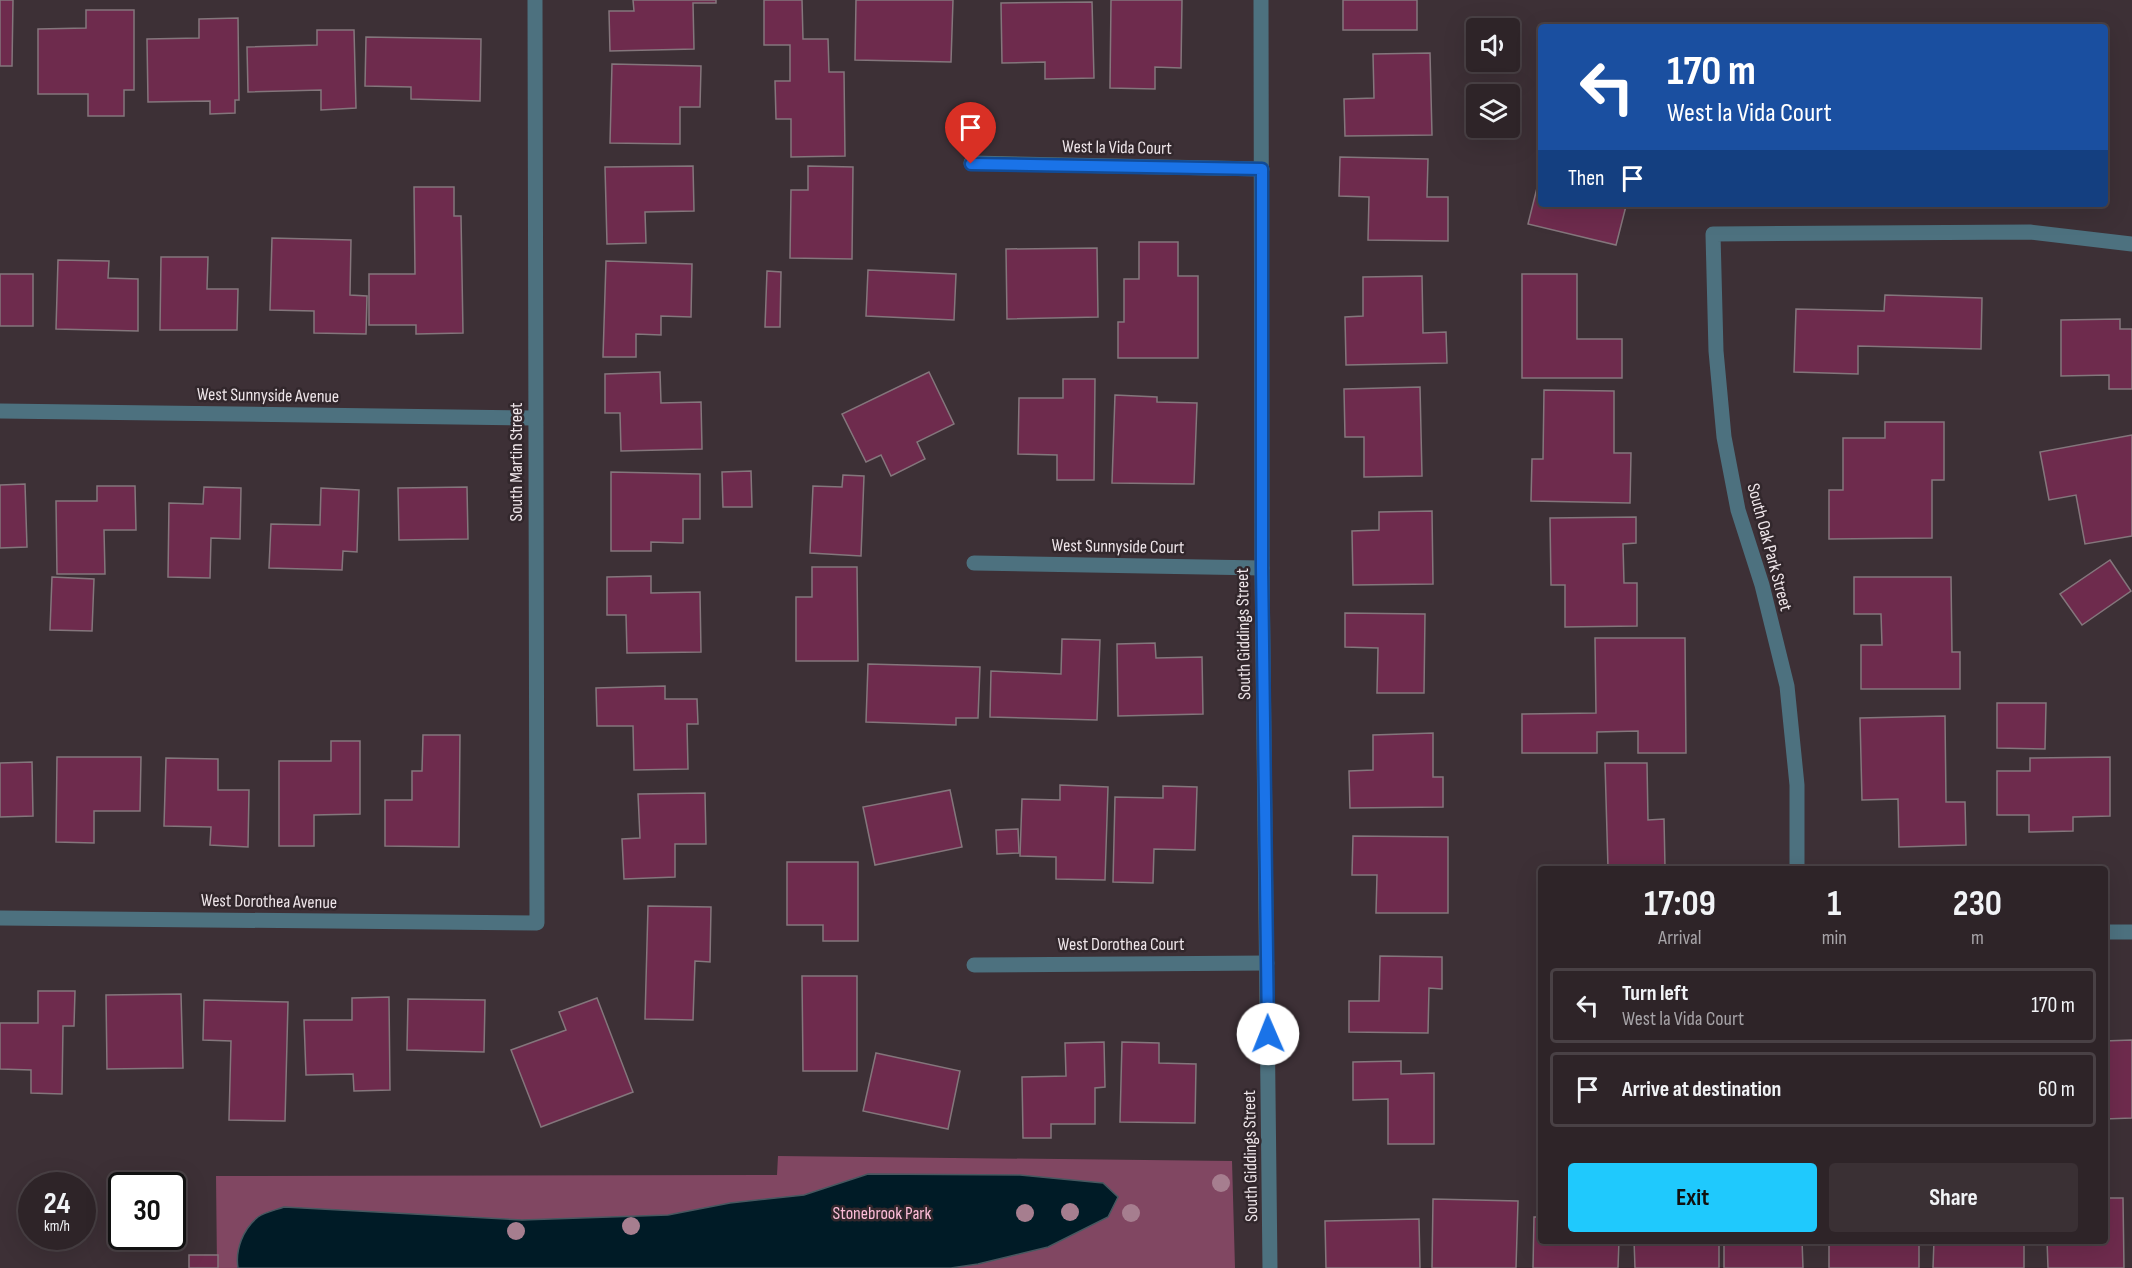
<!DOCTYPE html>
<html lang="en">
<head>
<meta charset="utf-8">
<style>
	body { margin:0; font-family:"Sofia Sans Condensed",sans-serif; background:#3a3034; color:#f1f3f6; height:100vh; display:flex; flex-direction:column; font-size:22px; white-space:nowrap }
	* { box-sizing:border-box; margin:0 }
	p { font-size:20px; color:#a7a4a8 }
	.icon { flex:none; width:33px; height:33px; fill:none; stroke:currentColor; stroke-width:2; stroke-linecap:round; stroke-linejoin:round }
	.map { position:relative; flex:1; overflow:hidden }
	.details { position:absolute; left:1538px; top:866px; width:570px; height:378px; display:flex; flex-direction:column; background:#2e2428; border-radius:6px; box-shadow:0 6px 24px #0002,0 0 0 2px #494145 }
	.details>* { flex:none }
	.banner { position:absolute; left:1538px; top:24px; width:570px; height:183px; border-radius:6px; box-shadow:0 6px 24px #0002,0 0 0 2px #494145; background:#1a4fa0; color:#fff; overflow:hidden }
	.fabs { position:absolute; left:1466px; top:18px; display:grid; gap:12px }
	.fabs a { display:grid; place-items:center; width:54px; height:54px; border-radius:6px; background:#2e2428; box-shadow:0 6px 24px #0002,0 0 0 2px #494145; font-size:30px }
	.speed { position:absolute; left:18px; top:1172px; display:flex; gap:12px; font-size:30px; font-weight:700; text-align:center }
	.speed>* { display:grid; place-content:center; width:78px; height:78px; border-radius:50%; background:#2e2428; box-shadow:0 6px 24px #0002,0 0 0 2px #494145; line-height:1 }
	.speed small { font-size:15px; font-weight:400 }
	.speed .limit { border:3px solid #111; border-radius:9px; background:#fff; color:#111 }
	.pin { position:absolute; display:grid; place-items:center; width:51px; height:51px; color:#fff; margin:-62px -26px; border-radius:50% 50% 50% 0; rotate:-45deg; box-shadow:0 0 6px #0007 }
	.pin .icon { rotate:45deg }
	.me { position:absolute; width:66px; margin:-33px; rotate:359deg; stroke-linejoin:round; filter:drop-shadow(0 0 4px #0008) }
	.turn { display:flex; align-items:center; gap:21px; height:126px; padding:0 30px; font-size:27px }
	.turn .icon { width:78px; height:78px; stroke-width:2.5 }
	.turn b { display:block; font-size:42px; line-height:51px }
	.then { display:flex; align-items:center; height:57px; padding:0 30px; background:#0003; gap:12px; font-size:22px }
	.eta { display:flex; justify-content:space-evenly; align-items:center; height:102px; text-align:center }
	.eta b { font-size:36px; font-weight:700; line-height:42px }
	.action { display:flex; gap:12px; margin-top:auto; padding:12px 30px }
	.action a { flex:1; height:69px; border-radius:6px; background:#1fc9fd; color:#111; font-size:24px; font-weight:700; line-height:69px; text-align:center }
	.action a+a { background:#3a3034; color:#f1f3f6 }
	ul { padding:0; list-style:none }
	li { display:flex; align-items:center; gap:18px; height:75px; margin:0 12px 9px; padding:0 18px; border:3px solid #494145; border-radius:6px }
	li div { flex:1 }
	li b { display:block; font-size:22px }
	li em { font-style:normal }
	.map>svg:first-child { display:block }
	.green { fill:#814762 }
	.water { fill:#001b26; stroke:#475860; stroke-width:1.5 }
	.building { fill:#6e2b4d; stroke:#84767c; stroke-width:1.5 }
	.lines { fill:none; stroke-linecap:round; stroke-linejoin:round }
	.minor { stroke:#4d717f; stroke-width:15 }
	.tree { fill:#a67e8f }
	.route-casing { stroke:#114b97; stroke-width:15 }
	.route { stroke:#1a73e8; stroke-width:10 }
	.labels { text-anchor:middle; stroke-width:5; stroke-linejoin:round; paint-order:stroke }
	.street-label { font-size:18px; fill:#eee5e9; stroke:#32272c }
	.park-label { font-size:18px; fill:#fcbdd8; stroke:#32272c }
</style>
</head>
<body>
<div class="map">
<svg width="2132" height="1268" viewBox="0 0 2132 1268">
	<rect width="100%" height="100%" fill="#3d3036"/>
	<path class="green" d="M778 1156 1232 1161 1235 1268H217L216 1176 777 1175Z"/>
	<path class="water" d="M868 1174 1020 1175 1103 1183 1118 1197 1108 1217 1048 1247 978 1264 951 1268H238C235 1250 243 1229 258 1217 265 1212 276 1210 284 1207L522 1220 668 1215 730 1203 804 1195Z"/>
	<g class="building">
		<path d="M0 0H13L12 66H0Z"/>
		<path d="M633 0H716V3H693L694 49 610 51 609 11H634Z"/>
		<path d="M764 0H802L803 39H828L829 72H844L845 156 791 157V119H776L775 81H790V45H764Z"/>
		<path d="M856 0H953L951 62 855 60Z"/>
		<path d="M1111 0H1182L1181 68 1155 67V89L1110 88Z"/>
		<rect x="1343" y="0" width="74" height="30"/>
		<path d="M1092 2 1094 78 1045 79V62L1002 63 1001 3Z"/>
		<path d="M86 10H134V90H124V116H88V94H38V29L86 28Z"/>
		<path d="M238 18 239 100H235V113L210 114V101L148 102 147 39 199 38V19Z"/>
		<path d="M317 30H354L356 108 321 110V90L248 92 247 47 317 45Z"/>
		<path d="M366 37 481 39 480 101 411 99V87L365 86Z"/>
		<path d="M1430 53 1432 135 1345 136 1344 99 1374 98 1373 54Z"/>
		<path d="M612 64 701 66 700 107H680V144L610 143Z"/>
		<path d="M1340 157 1428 159 1427 197H1448V241L1368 240 1369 197 1339 196Z"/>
		<path d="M693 166 694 211 645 212 646 243 607 244 605 167Z"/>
		<path d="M808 166 853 167 852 259 790 258 791 190H808Z"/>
		<path d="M1540 176V204H1617L1626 206 1616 245 1528 224Z"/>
		<path d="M414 187H454V216H461L463 333 416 334V325H369V274H415Z"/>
		<path d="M272 238 351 240 350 295 367 296 366 334 314 333V311L270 310Z"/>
		<path d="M1139 242H1178V276H1198V358H1118V322H1124V279H1139Z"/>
		<path d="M1097 248 1098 317 1007 319 1006 249Z"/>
		<path d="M161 257H208L207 289H238L237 330H160Z"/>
		<path d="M58 260 109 261 108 278 138 279V331L56 329Z"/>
		<path d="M606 261 692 264 691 317 661 316V335L636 334V357H603Z"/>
		<path d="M868 270 956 274 954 320 866 316Z"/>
		<path d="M767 271 781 272 780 327H765Z"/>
		<rect x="0" y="274" width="33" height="52"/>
		<path d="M1522 274H1577V339H1622V378H1522Z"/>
		<path d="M1422 276 1423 333 1446 332 1447 363 1346 365 1345 317 1363 316V277Z"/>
		<path d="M1885 295 1982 298 1981 349 1858 346V374L1794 372 1796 309 1884 311Z"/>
		<path d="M2120 319V329H2132V389H2109V375L2061 376V320Z"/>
		<path d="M660 372 661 403 701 402 702 449 621 451 620 413H605V374Z"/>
		<path d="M929 372 954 424 917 442 925 459 891 476 881 455 866 462 842 414Z"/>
		<path d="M1063 379H1095L1094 480H1057V455L1018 454 1019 398H1063Z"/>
		<path d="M1420 387 1422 476 1364 477V437H1345L1344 389Z"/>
		<path d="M1544 390 1614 391V453H1631L1630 503 1531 501 1532 459H1543Z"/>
		<path d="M1115 395 1157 397V402L1197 403 1194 484 1112 483Z"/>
		<path d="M1885 422H1944V480H1932V538L1829 539V490H1843V438H1885Z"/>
		<path d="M2132 435V536L2085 544 2076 495 2049 500 2040 452Z"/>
		<path d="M751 471 752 507H723L722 472Z"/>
		<path d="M611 472 700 474V519H683V543L651 542V551H611Z"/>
		<path d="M843 475 864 476 861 556 810 553 813 486 842 487Z"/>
		<path d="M25 484 27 547 0 548V485Z"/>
		<path d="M97 486H135L136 530H104L105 574H57L56 501H97Z"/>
		<path d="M204 487 241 488 240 539 211 538 210 578 168 577 169 503 203 504Z"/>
		<path d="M467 487 468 539 399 540 398 488Z"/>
		<path d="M321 488 359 490 357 552 343 551 342 570 269 568 271 524 320 525Z"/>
		<path d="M1432 511 1433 584 1353 585 1352 531 1379 530V512Z"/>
		<path d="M1636 517V543L1623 544 1624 583H1637V626L1565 627V585H1551L1550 518Z"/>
		<path d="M2110 560 2131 591 2082 625 2060 594Z"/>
		<path d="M812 567H857L858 661H796V597H812Z"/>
		<path d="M651 576V593L700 592 701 652 627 653 626 615H607V577Z"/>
		<path d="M52 577 94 579 92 631 50 630Z"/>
		<path d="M1854 577H1951L1952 652H1960V689H1861V645H1882L1881 614H1854Z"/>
		<path d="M1345 613 1425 614 1424 693H1377L1378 648 1345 647Z"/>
		<path d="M1595 638H1685L1686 753H1638V731L1597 732V753H1522V714L1596 713Z"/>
		<path d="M1062 639 1100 640 1097 720 990 717 991 671 1061 674Z"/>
		<path d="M1155 643 1156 658 1202 657 1203 714 1118 716 1117 644Z"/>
		<path d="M868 664 980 667 978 718H956V725L866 722Z"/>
		<path d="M665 686V699H697L698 724H687L688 769 634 770 633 726H597L596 688Z"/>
		<path d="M1997 703H2046L2045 749 1997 748Z"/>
		<path d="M1945 716 1946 802H1965L1966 845 1899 847 1898 799 1862 800 1860 718Z"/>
		<path d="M1433 733V777H1443V807L1350 808 1349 771 1373 770V735Z"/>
		<path d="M423 735H460L459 847 385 846V800H412V771H422Z"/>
		<path d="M331 741H360V814L314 815V846H279V761H331Z"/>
		<path d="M57 757H141L140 811H94V843L56 842Z"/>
		<path d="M2110 757V816L2073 817V831L2029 832V815H1997V771H2030V758Z"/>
		<path d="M166 758 218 759V790H249L248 847 210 845 211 827 164 826Z"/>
		<path d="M32 762 33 816 0 817V763Z"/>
		<path d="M1605 763H1647L1648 820 1664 819 1665 867 1608 868Z"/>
		<path d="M1060 785 1108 787 1105 880 1056 879V857L1020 856 1022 799 1060 800Z"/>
		<path d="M1163 786 1197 787 1195 850 1154 849 1153 883 1113 882 1115 797 1163 798Z"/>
		<path d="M950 790 962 847 875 865 863 807Z"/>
		<path d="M705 793 706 844H675V877L624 879 622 839 640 838 638 794Z"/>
		<path d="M1018 829 1019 853 997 854 996 830Z"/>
		<path d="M1353 836 1448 837V913H1376L1377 875H1352Z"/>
		<path d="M787 862H858V941H823V925H787Z"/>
		<path d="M648 906 711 907 710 962 695 961 693 1020 645 1019Z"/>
		<path d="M1380 956 1442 957V989L1429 988 1428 1033 1349 1032V1001H1379Z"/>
		<path d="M802 976H857V1071H803Z"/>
		<path d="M38 991H75L74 1026H63L62 1094 31 1093V1070L0 1069V1023H38Z"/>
		<path d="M181 994 183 1068 107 1069 106 995Z"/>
		<path d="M389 997 390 1090 354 1091 353 1074 306 1075 304 1020H352V998Z"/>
		<path d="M597 998 633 1092 541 1127 511 1050 566 1030 559 1012Z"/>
		<path d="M408 999 485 1000 484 1052 407 1050Z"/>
		<path d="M204 1000 288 1002 285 1121 229 1120 231 1041 203 1040Z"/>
		<path d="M2132 1040V1118L2104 1119V1041Z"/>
		<path d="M1104 1042 1105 1087 1095 1088V1124H1051V1138H1023L1022 1077 1066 1076 1065 1043Z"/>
		<path d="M1122 1042 1159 1043V1063L1196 1064 1195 1123 1120 1122Z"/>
		<path d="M876 1053 960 1071 948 1129 863 1111Z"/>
		<path d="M1401 1061V1074L1434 1073V1144H1388V1099L1353 1100V1062Z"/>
		<path d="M2104 1198H2123L2124 1268H2048L2047 1240H2104Z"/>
		<path d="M1433 1199 1518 1201 1516 1268H1432Z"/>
		<path d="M1534 1217H1540V1240H1619L1618 1268H1533Z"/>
		<path d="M1419 1219 1420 1268H1326L1325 1221Z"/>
		<path d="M1634 1240H1719V1268H1635Z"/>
		<path d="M1724 1240H1802L1803 1268H1724Z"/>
		<rect x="1829" y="1240" width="90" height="28"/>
		<path d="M1934 1240H2024V1268H1933Z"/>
		<rect x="189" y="1255" width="29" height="13"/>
	</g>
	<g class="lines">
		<g class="minor">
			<path d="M1261 0 1262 568 1270 1268"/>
			<path d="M971 163 1262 169"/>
			<path d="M0 411 535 418"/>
			<path d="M974 563 1262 568"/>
			<path d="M1797 868V785L1787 686 1762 585 1738 510 1724 437 1716 351 1713 234 2030 232 2132 244"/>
			<path d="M0 918 537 923 535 0"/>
			<path d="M2104 932H2132"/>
			<path d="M974 965 1267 963"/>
		</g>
	</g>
	<g class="tree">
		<circle cx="1221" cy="1183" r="9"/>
		<circle cx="1070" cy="1212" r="9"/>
		<circle cx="1025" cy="1213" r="9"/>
		<circle cx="1131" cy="1213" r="9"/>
		<circle cx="631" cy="1226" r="9"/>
		<circle cx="516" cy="1231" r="9"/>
	</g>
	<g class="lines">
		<g class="route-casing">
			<path id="route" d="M971 164 1262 169V568L1268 1034"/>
		</g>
		<use href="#route" class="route"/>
	</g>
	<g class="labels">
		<g class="street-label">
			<text transform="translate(1117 147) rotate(1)" y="6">West la Vida Court</text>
			<text transform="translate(268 395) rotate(1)" y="6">West Sunnyside Avenue</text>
			<text transform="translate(516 462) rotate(-90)" y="6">South Martin Street</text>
			<text transform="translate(1118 546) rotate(1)" y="6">West Sunnyside Court</text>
			<text transform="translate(1770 547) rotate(75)" y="6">South Oak Park Street</text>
			<text transform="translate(1243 634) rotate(-91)" y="6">South Giddings Street</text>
			<text transform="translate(269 901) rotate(1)" y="6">West Dorothea Avenue</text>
			<text x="1121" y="950">West Dorothea Court</text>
			<text transform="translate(1250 1156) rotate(-91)" y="6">South Giddings Street</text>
		</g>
		<g class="park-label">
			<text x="882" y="1219">Stonebrook Park</text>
		</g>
	</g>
</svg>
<div class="fabs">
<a><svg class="icon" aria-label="sound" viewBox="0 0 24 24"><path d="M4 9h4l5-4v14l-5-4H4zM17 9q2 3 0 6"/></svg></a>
<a><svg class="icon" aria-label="layers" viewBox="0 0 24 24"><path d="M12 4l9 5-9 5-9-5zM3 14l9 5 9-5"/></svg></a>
</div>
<div class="speed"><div>24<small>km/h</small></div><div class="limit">30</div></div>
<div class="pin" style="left:971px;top:164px;background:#d93025"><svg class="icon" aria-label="arrive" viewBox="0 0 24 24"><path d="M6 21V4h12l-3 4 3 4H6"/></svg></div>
<svg class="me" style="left:1268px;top:1034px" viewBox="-20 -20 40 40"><circle r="19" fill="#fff"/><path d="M0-13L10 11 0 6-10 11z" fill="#1a73e8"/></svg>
<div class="banner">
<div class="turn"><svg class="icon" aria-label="left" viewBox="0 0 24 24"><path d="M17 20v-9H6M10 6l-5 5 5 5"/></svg><div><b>170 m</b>West la Vida Court</div></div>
<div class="then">Then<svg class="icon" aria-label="arrive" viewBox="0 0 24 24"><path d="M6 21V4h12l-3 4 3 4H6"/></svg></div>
</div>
<section class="details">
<div class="eta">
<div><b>17:09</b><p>Arrival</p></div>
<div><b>1</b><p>min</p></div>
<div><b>230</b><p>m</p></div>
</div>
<ul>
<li><svg class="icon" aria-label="left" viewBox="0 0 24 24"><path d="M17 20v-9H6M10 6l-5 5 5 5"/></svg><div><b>Turn left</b><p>West la Vida Court</p></div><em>170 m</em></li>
<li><svg class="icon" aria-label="arrive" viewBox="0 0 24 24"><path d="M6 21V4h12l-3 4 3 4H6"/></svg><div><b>Arrive at destination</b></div><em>60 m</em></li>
</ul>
<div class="action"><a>Exit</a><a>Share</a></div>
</section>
</div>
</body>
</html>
